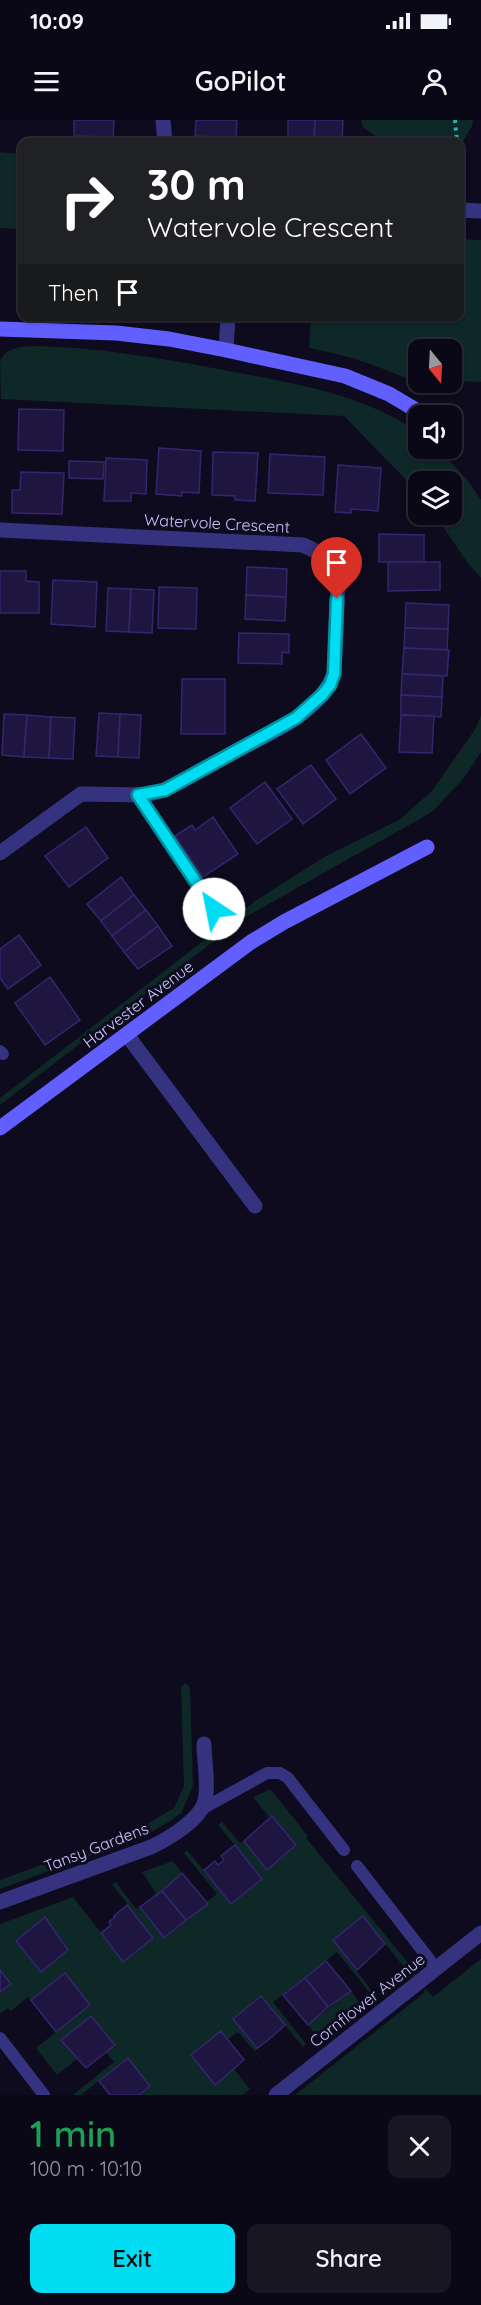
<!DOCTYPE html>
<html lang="en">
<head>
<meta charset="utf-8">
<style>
	body { margin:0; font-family:Quicksand,sans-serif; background:#181623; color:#f1f3f6; height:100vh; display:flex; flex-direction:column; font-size:22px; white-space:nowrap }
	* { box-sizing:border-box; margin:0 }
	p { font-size:20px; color:#999aa1 }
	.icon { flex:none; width:33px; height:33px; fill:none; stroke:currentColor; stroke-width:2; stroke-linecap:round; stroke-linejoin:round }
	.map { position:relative; height:1975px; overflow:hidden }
	.drawer { display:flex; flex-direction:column; background:#0a0816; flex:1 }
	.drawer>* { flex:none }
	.hud { position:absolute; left:18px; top:18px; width:446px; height:183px; border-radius:12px; box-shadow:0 2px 4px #0004,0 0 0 2px #2a2935; background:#202124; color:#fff; overflow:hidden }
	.needle { width:39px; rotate:162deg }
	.tools { position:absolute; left:408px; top:219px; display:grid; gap:12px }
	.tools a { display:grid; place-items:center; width:54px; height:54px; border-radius:12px; background:#0a0816; box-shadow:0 2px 4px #0004,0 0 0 2px #2a2935; font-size:30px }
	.pin { position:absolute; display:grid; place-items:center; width:51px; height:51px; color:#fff; margin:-62px -26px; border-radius:50% 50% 50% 0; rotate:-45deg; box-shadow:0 0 6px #0007 }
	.pin .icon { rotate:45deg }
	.me { position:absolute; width:66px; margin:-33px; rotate:326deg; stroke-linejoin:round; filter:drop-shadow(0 0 4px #0008) }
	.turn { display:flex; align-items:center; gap:21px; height:126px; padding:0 30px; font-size:27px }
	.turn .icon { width:78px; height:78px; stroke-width:2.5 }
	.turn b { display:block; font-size:42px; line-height:51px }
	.then { display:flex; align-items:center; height:57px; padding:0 30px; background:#0003; gap:12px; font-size:22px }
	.round { display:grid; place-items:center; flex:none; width:63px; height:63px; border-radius:12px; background:#181623 }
	.summary { display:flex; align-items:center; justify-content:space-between; height:102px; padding:0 30px }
	h1 { font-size:36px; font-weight:600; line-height:45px; color:#1e9e55 }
	.primary-button { display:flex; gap:12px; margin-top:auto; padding:12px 30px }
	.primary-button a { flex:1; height:69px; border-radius:12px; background:#00ddf3; color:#111; font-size:24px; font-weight:600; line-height:69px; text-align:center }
	.primary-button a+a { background:#181623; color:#f1f3f6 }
	.status { display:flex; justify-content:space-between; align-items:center; height:42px; padding:0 30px; background:#0a0816; direction:ltr }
	.status svg { height:16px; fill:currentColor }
	header { display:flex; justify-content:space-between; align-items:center; height:78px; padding:0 30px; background:#0a0816; font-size:27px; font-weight:600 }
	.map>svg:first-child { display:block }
	.green { fill:#0d2827; fill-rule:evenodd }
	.building { fill:#1e1640; stroke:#34266e; stroke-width:1.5 }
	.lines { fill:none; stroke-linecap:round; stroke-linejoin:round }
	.path { stroke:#26b5ab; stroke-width:4; stroke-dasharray:3 4.5; stroke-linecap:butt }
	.lane { stroke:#353380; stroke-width:12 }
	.street { stroke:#353380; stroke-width:15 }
	.secondary { stroke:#615fff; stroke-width:15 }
	.route-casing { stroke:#00909e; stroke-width:15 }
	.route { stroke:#00ddf3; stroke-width:10 }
	.labels { text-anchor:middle; stroke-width:6; stroke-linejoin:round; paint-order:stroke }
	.street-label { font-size:16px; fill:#cec8ff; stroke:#0e0b1e }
</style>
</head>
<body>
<div class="status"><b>10:09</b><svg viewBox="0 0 49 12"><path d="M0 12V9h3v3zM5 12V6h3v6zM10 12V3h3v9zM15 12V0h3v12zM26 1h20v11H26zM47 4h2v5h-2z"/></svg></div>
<header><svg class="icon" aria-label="menu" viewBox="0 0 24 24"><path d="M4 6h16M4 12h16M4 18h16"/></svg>GoPilot<svg class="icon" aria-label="person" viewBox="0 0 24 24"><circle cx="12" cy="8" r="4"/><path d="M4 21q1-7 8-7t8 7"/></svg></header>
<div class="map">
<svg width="481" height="1975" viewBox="0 0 481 1975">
	<rect width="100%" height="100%" fill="#0e0b1e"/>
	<g class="green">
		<path d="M361 0H473L472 6 459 28V22H383L363 7Z"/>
		<path d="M0 32 22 34V109L0 108Z"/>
		<path d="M459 119 481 120V262L452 261V230H418V260C403 259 393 252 378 247 356 238 333 233 309 228L311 197 459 196Z"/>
		<path d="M32 226C97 227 160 238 223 250 291 263 361 273 418 312V328L439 329 469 362 481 380V458L467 442 435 395 452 394V362H418V372L344 296 1 279 0 242C5 228 19 227 32 226Z"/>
		<path d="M481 595V632L464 658 432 692 244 798 0 985V978L255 781 326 736 399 700 432 671 476 608Z"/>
		<path d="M186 1563 190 1568 193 1666 181 1693 169 1702 142 1717 0 1769V1760L139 1709 174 1688 184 1666 181 1566Z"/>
		<path d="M268 1670H271L308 1716 306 1718 408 1843 404 1847 363 1796 333 1820 372 1871 370 1873 337 1832 273 1882 306 1924 303 1927 261 1876 233 1899 256 1927 267 1921 255 1931 272 1952 238 1912 227 1920 215 1965 233 1948 250 1969 242 1975H139L150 1966 128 1938 81 1975H73L114 1942 106 1932 114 1925 91 1896 61 1919 78 1938 57 1955 36 1928 90 1885 65 1853 31 1880 28 1877 11 1891 8 1888 0 1894V1872L10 1864 0 1850V1804L73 1777 124 1842 153 1818 112 1764 116 1762 136 1789 140 1787 165 1818 207 1784 206 1782 217 1774 184 1733 187 1730 231 1784 262 1758 218 1705 222 1702 240 1723 244 1721 267 1749 296 1725 273 1696 269 1697 253 1677ZM44 1798 68 1831 41 1851 16 1820Z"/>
		<path d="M173 1741 182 1753 152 1779 156 1773 142 1752Z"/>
		<path d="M481 1839V1975H295L424 1873 425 1868 433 1877Z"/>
		<path d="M351 1871 359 1882 317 1916 308 1905Z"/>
	</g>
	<g class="building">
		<path d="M74 0H114L113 17 74 16Z"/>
		<path d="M196 0H237L236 18 195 16Z"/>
		<path d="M288 0H315L314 22H288Z"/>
		<path d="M315 0H343L342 22H314Z"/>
		<path d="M19 289 64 290 63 331 18 330Z"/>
		<path d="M159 328 201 331 199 373 182 372V376L156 374Z"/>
		<path d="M213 332 258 333 255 381 235 380V376L212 375Z"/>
		<path d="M270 334 325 337 323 375 268 373Z"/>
		<path d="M106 338 147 340 146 374 131 373V381H104Z"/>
		<path d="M69 341 104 342 103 359 69 358Z"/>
		<path d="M338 345 381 348 378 391 351 389V393L335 392Z"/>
		<path d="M21 352 64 353 62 394 12 393V370H20Z"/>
		<path d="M379 414 424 415V442H379Z"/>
		<path d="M388 442H440V470L388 471Z"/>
		<path d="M247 447 287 449 286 477 246 475Z"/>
		<path d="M0 451H26V461L39 462V493H0Z"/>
		<path d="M53 460 97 462 95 507 51 504Z"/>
		<path d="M159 467 197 468 196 509 158 508Z"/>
		<path d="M108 468 131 469 129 512 106 511Z"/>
		<path d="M131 469 154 470 152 513 129 512Z"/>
		<path d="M246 475 286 477 285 501 245 499Z"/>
		<path d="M406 483 449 485 448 509 405 508Z"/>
		<path d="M405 508 448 509 447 530 404 528Z"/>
		<path d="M239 513 289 514V533L282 532V544L238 543Z"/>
		<path d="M404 528 449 530 447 556 402 554Z"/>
		<path d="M402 554 443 556 442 577 401 575Z"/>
		<path d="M182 559H225V614H181Z"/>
		<path d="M401 575 442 577 441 597 401 595Z"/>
		<path d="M99 593 120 594 118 637 96 636Z"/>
		<path d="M4 594 27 595 24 637 2 635Z"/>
		<path d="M120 594 141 595 139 638 118 637Z"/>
		<path d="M27 595 51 597 49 638 24 637Z"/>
		<path d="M401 595 434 596 432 633 399 632Z"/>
		<path d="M51 597 75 598 73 639 49 638Z"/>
		<path d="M361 614 386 648 350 674 326 640Z"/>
		<path d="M311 645 336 679 303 704 277 669Z"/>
		<path d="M265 662 292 699 257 724 230 688Z"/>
		<path d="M213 697 238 734 203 757 175 716 192 705 195 710Z"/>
		<path d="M86 707 108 738 69 767 45 736Z"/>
		<path d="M121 757 134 775 101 801 87 784Z"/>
		<path d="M134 775 146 790 112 816 101 801Z"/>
		<path d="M146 790 158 806 124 832 112 816Z"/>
		<path d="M158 806 172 826 138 849 124 832Z"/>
		<path d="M19 815 41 845 8 869 0 858V829Z"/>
		<path d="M50 857 80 900 45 925 15 883Z"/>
		<path d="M272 1696 296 1725 267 1750 244 1721Z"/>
		<path d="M235 1725 262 1759 231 1784 204 1750 215 1741 218 1745 224 1740 221 1736Z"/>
		<path d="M182 1753 208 1784 186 1800 162 1771Z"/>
		<path d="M162 1771 186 1800 164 1818 140 1787Z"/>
		<path d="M127 1785 153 1818 123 1842 101 1813 111 1805 109 1802 115 1797 114 1796Z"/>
		<path d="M363 1796 385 1824 357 1850 333 1820Z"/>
		<path d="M45 1797 68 1830 41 1852 16 1821Z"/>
		<path d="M326 1841 351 1871 328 1887 305 1858Z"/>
		<path d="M0 1850 11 1864 0 1872Z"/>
		<path d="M65 1853 90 1885 56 1912 31 1880Z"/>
		<path d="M305 1858 328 1887 308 1905 283 1875Z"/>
		<path d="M261 1876 285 1905 267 1921 257 1928 233 1899Z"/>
		<path d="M91 1896 115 1925 86 1948 61 1920Z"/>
		<path d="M221 1911 244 1940 215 1965 191 1935Z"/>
		<path d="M128 1938 150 1966 139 1975H110L99 1961Z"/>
	</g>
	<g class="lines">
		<path class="path" d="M455 0 457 22"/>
		<g class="lane">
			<path d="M138 675 214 789"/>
			<path d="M0 931 3 934"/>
			<path d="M202 1689 267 1653H280L288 1658 344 1730"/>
			<path d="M357 1746 436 1848"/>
			<path d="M0 1918 44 1975"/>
		</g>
		<g class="street">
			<path d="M163 0 165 22"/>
			<path d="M459 90 481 91"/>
			<path d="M226 230 228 196"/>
			<path d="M0 410 303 425C322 433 332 442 338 462L334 554C319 593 273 611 238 630 214 643 189 657 164 670L146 675 81 674 0 733"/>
			<path d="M127 915 255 1086"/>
			<path d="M0 1782 151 1727C168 1719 200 1700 205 1681 209 1664 204 1642 204 1624"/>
			<path d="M276 1975 481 1813"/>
		</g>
		<g class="secondary">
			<path d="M0 209 116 213 169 219 226 230 345 256 389 274 426 296"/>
			<path d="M0 1008 251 822 284 802 427 727"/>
		</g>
	</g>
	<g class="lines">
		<g class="route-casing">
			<path id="route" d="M214 789 138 675 165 670 296 598 322 575 330 565 334 554 337 479"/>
		</g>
		<use href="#route" class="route"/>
	</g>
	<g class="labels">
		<g class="street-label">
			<text transform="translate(217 403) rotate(3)" y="6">Watervole Crescent</text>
			<text transform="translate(138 884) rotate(-37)" y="6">Harvester Avenue</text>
			<text transform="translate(96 1727) rotate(-21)" y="6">Tansy Gardens</text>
			<text transform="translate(367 1880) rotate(-38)" y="6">Cornflower Avenue</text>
		</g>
	</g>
</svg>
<div class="tools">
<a><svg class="needle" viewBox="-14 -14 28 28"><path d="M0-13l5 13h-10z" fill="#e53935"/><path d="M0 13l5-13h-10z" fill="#999aa1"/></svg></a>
<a><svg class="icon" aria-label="sound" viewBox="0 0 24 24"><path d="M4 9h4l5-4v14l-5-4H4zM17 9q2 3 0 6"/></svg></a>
<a><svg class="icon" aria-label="layers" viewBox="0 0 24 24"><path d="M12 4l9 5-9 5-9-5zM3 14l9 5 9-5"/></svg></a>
</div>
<div class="pin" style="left:337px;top:479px;background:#d93025"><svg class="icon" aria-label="arrive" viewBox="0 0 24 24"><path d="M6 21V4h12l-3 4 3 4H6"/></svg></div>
<svg class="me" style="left:214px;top:789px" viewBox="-20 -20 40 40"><circle r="19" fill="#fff"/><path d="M0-13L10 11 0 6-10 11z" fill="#00ddf3"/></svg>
<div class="hud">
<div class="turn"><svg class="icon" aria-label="right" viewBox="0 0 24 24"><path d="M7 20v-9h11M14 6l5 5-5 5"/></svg><div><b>30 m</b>Watervole Crescent</div></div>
<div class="then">Then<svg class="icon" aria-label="arrive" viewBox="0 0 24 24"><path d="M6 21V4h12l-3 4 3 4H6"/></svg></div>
</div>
</div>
<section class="drawer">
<div class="summary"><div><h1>1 min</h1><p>100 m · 10:10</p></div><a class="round"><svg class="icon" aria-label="close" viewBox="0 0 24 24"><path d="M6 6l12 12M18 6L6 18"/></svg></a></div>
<div class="primary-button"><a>Exit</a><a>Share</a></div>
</section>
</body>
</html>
